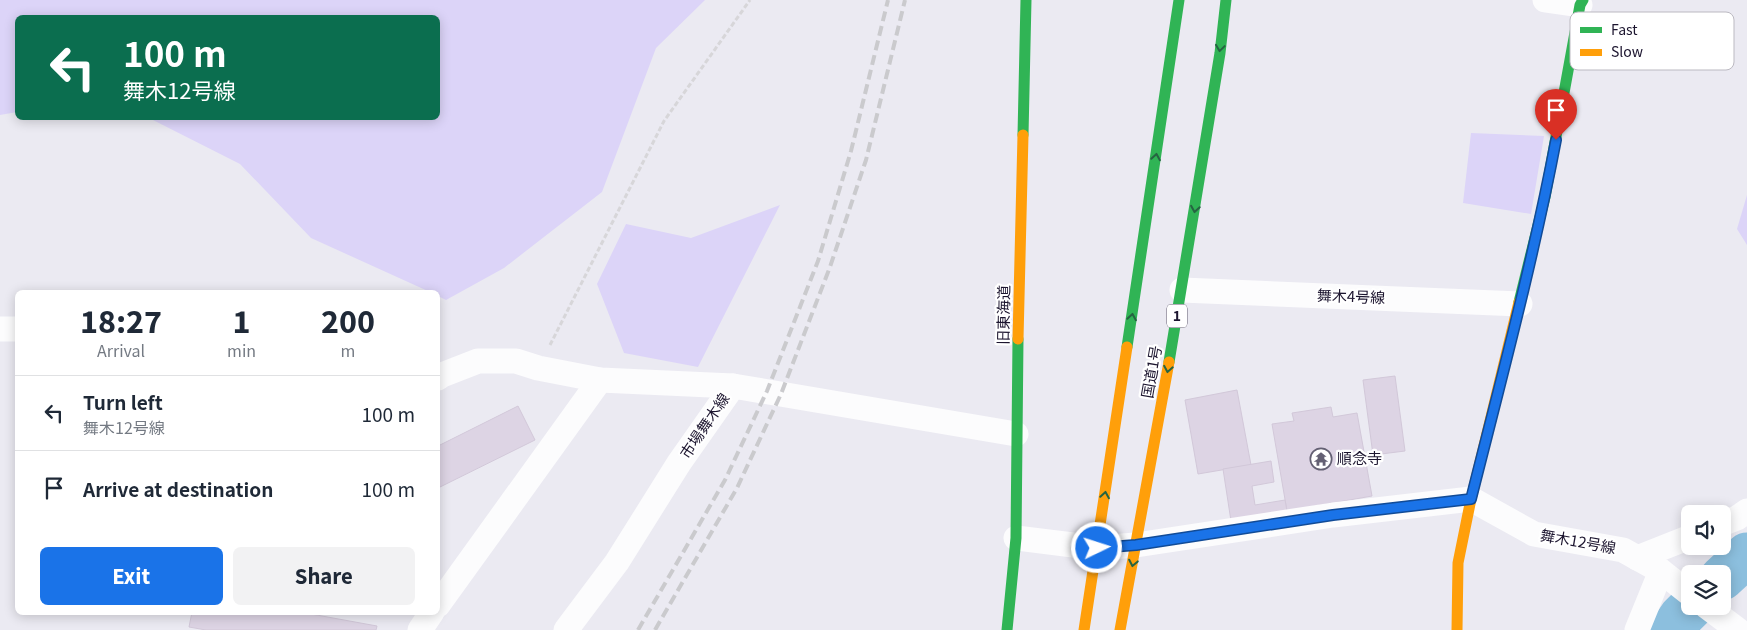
<!DOCTYPE html>
<html lang="en">
<head>
<meta charset="utf-8">
<style>
	body { margin:0; font-family:Georgia,"Noto Sans JP",serif; background:#f2f2f3; color:#1f2937; height:100vh; display:flex; flex-direction:column; font-size:19px; white-space:nowrap }
	* { box-sizing:border-box; margin:0 }
	p { font-size:16px; color:#747a83 }
	.icon { flex:none; width:28px; height:28px; fill:none; stroke:currentColor; stroke-width:2; stroke-linecap:round; stroke-linejoin:round }
	.map { position:relative; flex:1; overflow:hidden }
	.side { position:absolute; left:15px; top:290px; width:425px; height:325px; display:flex; flex-direction:column; background:#fff; border-radius:8px; box-shadow:0 2px 12px #0003 }
	.side>* { flex:none }
	.top-card { position:absolute; left:15px; top:15px; width:425px; height:105px; border-radius:8px; box-shadow:0 2px 12px #0003; background:#0b6e4f; color:#fff; overflow:hidden }
	.fabs { position:absolute; left:1681px; top:505px; display:grid; gap:10px }
	.fabs a { display:grid; place-items:center; width:50px; height:50px; border-radius:8px; background:#fff; box-shadow:0 2px 12px #0003; font-size:25px }
	.pin { position:absolute; display:grid; place-items:center; width:42px; height:42px; color:#fff; margin:-51px -21px; border-radius:50% 50% 50% 0; rotate:-45deg; box-shadow:0 0 5px #0007 }
	.pin .icon { rotate:45deg }
	.me { position:absolute; width:55px; margin:-28px; rotate:86deg; stroke-linejoin:round; filter:drop-shadow(0 0 4px #0008) }
	.turn { display:flex; align-items:center; gap:18px; height:105px; padding:0 25px; font-size:22px }
	.turn .icon { width:65px; height:65px; stroke-width:2.5 }
	.turn b { display:block; font-size:35px; line-height:42px }
	.eta { display:flex; justify-content:space-evenly; align-items:center; height:85px; text-align:center }
	.eta b { font-size:30px; font-weight:800; line-height:35px }
	.cta { display:flex; gap:10px; margin-top:auto; padding:10px 25px }
	.cta a { flex:1; height:58px; border-radius:8px; background:#1a73e8; color:#fff; font-size:20px; font-weight:800; line-height:58px; text-align:center }
	.cta a+a { background:#f2f2f3; color:#1f2937 }
	ul { padding:0; list-style:none }
	li { display:flex; align-items:center; gap:15px; height:75px; padding:0 25px; border-top:1px solid #e0e1e3 }
	li div { flex:1 }
	li b { display:block; font-size:19px }
	li em { font-style:normal }
	.map>svg:first-child { display:block }
	.green { fill:#dcd4f8 }
	.lines { fill:none; stroke-linecap:round; stroke-linejoin:round }
	.river { stroke:#8cbfde; stroke-width:45 }
	.building { fill:#ddd4e4; stroke:#d2c8d9 }
	.path { stroke:#d7d6d9; stroke-width:3; stroke-dasharray:5 2.5; stroke-linecap:butt }
	.street { stroke:#fcfcfd; stroke-width:25 }
	.fast { stroke:#30b455; stroke-width:11 }
	.slow { stroke:#ff9f0a; stroke-width:11 }
	.rail { stroke:#cacacd; stroke-width:4; stroke-dasharray:10 5; stroke-linecap:butt }
	.oneway { stroke:#266442 }
	.route-casing { stroke:#114b97; stroke-width:12 }
	.route { stroke:#1a73e8; stroke-width:9 }
	.labels { text-anchor:middle; stroke-width:4.5; stroke-linejoin:round; paint-order:stroke }
	.shield { fill:#fff; stroke:#605b6d; stroke-width:1 }
	.shield-label { font-size:14px; font-weight:bold; fill:#1c152f }
	.street-label { font-size:15px; fill:#1c152f; stroke:#fff }
	.poi-label { font-size:15px; fill:#1c152f; stroke:#fff; text-anchor:start }
	.key { fill:#fff; stroke:#bbb9c1; stroke-width:1 }
	.key-label { font-size:14px; fill:#1c152f }
</style>
</head>
<body>
<div class="map">
<svg width="1747" height="630" viewBox="0 0 1747 630">
	<rect width="100%" height="100%" fill="#ebeaf2"/>
	<g class="green">
		<path d="M0 0H705L656 48 602 192 504 268 446 300 438 296V292H430L311 238 240 164 149 118H438V18H18L17 112 0 115Z"/>
		<path d="M1471 133 1544 136 1531 214 1463 203Z"/>
		<path d="M1747 195V245L1737 229Z"/>
		<path d="M780 205 698 367 624 353 597 284 626 224 691 238Z"/>
	</g>
	<g class="lines">
		<g class="river">
			<path d="M1722 578 1747 555"/>
			<path d="M1672 630 1681 617 1692 606"/>
		</g>
	</g>
	<g class="building">
		<path d="M1395 376 1405 451 1373 455 1363 380Z"/>
		<path d="M1237 390 1251 465 1198 474 1185 400Z"/>
		<path d="M518 406 535 440 438 488V446Z"/>
		<path d="M1331 407 1333 417 1357 413 1372 496 1287 511 1272 424 1294 421 1292 413Z"/>
		<path d="M1271 461 1274 482 1252 486 1255 505 1285 500 1287 511 1231 521 1223 469Z"/>
		<path d="M192 612H300L377 626 376 630H206L189 627Z"/>
	</g>
	<g class="lines">
		<path class="path" d="M550 345 664 121 750 0"/>
		<g class="street">
			<path d="M1545 0 1580 5"/>
			<path d="M1182 290 1520 304"/>
			<path d="M0 329H18"/>
			<path d="M438 378 442 375 478 361H516L538 368 600 380 733 386 1016 434"/>
			<path d="M1722 524 1737 518 1747 511"/>
			<path d="M1016 538 1097 548 1136 545 1333 515 1471 499 1534 534 1623 550 1661 571 1690 594"/>
			<path d="M1637 558 1690 537"/>
			<path d="M438 605 600 380"/>
			<path d="M1706 606 1738 630"/>
			<path d="M420 630 432 612"/>
			<path d="M566 630 617 562 679 463 733 386"/>
			<path d="M1637 630 1661 571"/>
		</g>
		<g class="fast">
			<path d="M1023 135 1026 0"/>
			<path d="M1519 302 1545 197 1580 5 1583 0"/>
			<path d="M1127 347 1179 0"/>
			<path d="M1169 362 1220 53 1226 0"/>
			<path d="M1007 630 1016 538 1018 339"/>
		</g>
		<g class="slow">
			<path d="M1018 339 1023 135"/>
			<path d="M1084 630 1127 347"/>
			<path d="M1120 630 1169 362"/>
			<path d="M1457 630 1458 563 1471 499 1519 302"/>
		</g>
		<g class="rail">
			<path d="M638 630 725 480 767 391 818 261 851 151 888 0"/>
			<path d="M655 630 737 488 781 394 830 267 866 160 905 0"/>
		</g>
	</g>
	<defs><path id="oneway-chevron" d="M-2-3.5L2.5 0L-2 3.5" fill="none" stroke-width="1.6" stroke-linecap="round" stroke-linejoin="round" transform="scale(1.25)"/></defs>
	<g class="oneway">
		<use href="#oneway-chevron" transform="translate(1220 48) rotate(98)"/>
		<use href="#oneway-chevron" transform="translate(1156 157) rotate(-81)"/>
		<use href="#oneway-chevron" transform="translate(1195 209) rotate(99)"/>
		<use href="#oneway-chevron" transform="translate(1132 317) rotate(-81)"/>
		<use href="#oneway-chevron" transform="translate(1168 369) rotate(100)"/>
		<use href="#oneway-chevron" transform="translate(1105 495) rotate(-81)"/>
		<use href="#oneway-chevron" transform="translate(1133 563) rotate(101)"/>
	</g>
	<g class="lines">
		<g class="route-casing">
			<path id="route" d="M1097 548 1136 545 1333 515 1471 499C1501 380 1533 261 1556 140"/>
		</g>
		<use href="#route" class="route"/>
	</g>
	<defs>
		<g id="temple-ring" transform="scale(1.125)"><circle r="9.5" fill="#fff" stroke="#646073" stroke-width="1.5"/><path d="M0-6L5-2H3V0L6.5 2.5H4V6H1.5V3h-3V6H-4V2.5H-6.5L-3 0V-2H-5Z" fill="#646073"/></g>
	</defs>
	<g fill-rule="evenodd">
		<use href="#temple-ring" x="1321" y="459"/>
	</g>
	<g class="labels">
		<rect class="shield" x="1167" y="304.5" width="20" height="23" rx="4"/>
		<g class="shield-label">
			<text x="1177" y="321">1</text>
		</g>
		<g class="street-label">
			<text transform="translate(1351 297) rotate(2)" y="5">舞木4号線</text>
			<text transform="translate(1004 315) rotate(-89)" y="5">旧東海道</text>
			<text transform="translate(1152 372) rotate(-80)" y="5">国道1号</text>
			<text transform="translate(705 426) rotate(-56)" y="5">市場舞木線</text>
			<text transform="translate(1578 542) rotate(10)" y="5">舞木12号線</text>
		</g>
		<g class="poi-label">
			<text x="1337" y="464">順念寺</text>
		</g>
	</g>
	<rect x="1570" y="12" width="164" height="58" rx="8" class="key"/>
	<rect x="1580" y="27" width="22" height="6" fill="#30b455"/>
	<rect x="1580" y="49" width="22" height="7" fill="#ff9f0a"/>
	<g class="key-label">
		<text x="1611" y="35">Fast</text>
		<text x="1611" y="57">Slow</text>
	</g>
</svg>
<div class="fabs">
<a><svg class="icon" aria-label="sound" viewBox="0 0 24 24"><path d="M4 9h4l5-4v14l-5-4H4zM17 9q2 3 0 6"/></svg></a>
<a><svg class="icon" aria-label="layers" viewBox="0 0 24 24"><path d="M12 4l9 5-9 5-9-5zM3 14l9 5 9-5"/></svg></a>
</div>
<div class="pin" style="left:1556px;top:140px;background:#d93025"><svg class="icon" aria-label="arrive" viewBox="0 0 24 24"><path d="M6 21V4h12l-3 4 3 4H6"/></svg></div>
<svg class="me" style="left:1097px;top:548px" viewBox="-20 -20 40 40"><circle r="17" fill="#1a73e8" stroke="#fff" stroke-width="3"/><path d="M0-11L8 9 0 5-8 9z" fill="#fff"/></svg>
<div class="top-card">
<div class="turn"><svg class="icon" aria-label="left" viewBox="0 0 24 24"><path d="M17 20v-9H6M10 6l-5 5 5 5"/></svg><div><b>100 m</b>舞木12号線</div></div>
</div>
<section class="side">
<div class="eta">
<div><b>18:27</b><p>Arrival</p></div>
<div><b>1</b><p>min</p></div>
<div><b>200</b><p>m</p></div>
</div>
<ul>
<li><svg class="icon" aria-label="left" viewBox="0 0 24 24"><path d="M17 20v-9H6M10 6l-5 5 5 5"/></svg><div><b>Turn left</b><p>舞木12号線</p></div><em>100 m</em></li>
<li><svg class="icon" aria-label="arrive" viewBox="0 0 24 24"><path d="M6 21V4h12l-3 4 3 4H6"/></svg><div><b>Arrive at destination</b></div><em>100 m</em></li>
</ul>
<div class="cta"><a>Exit</a><a>Share</a></div>
</section>
</div>
</body>
</html>
